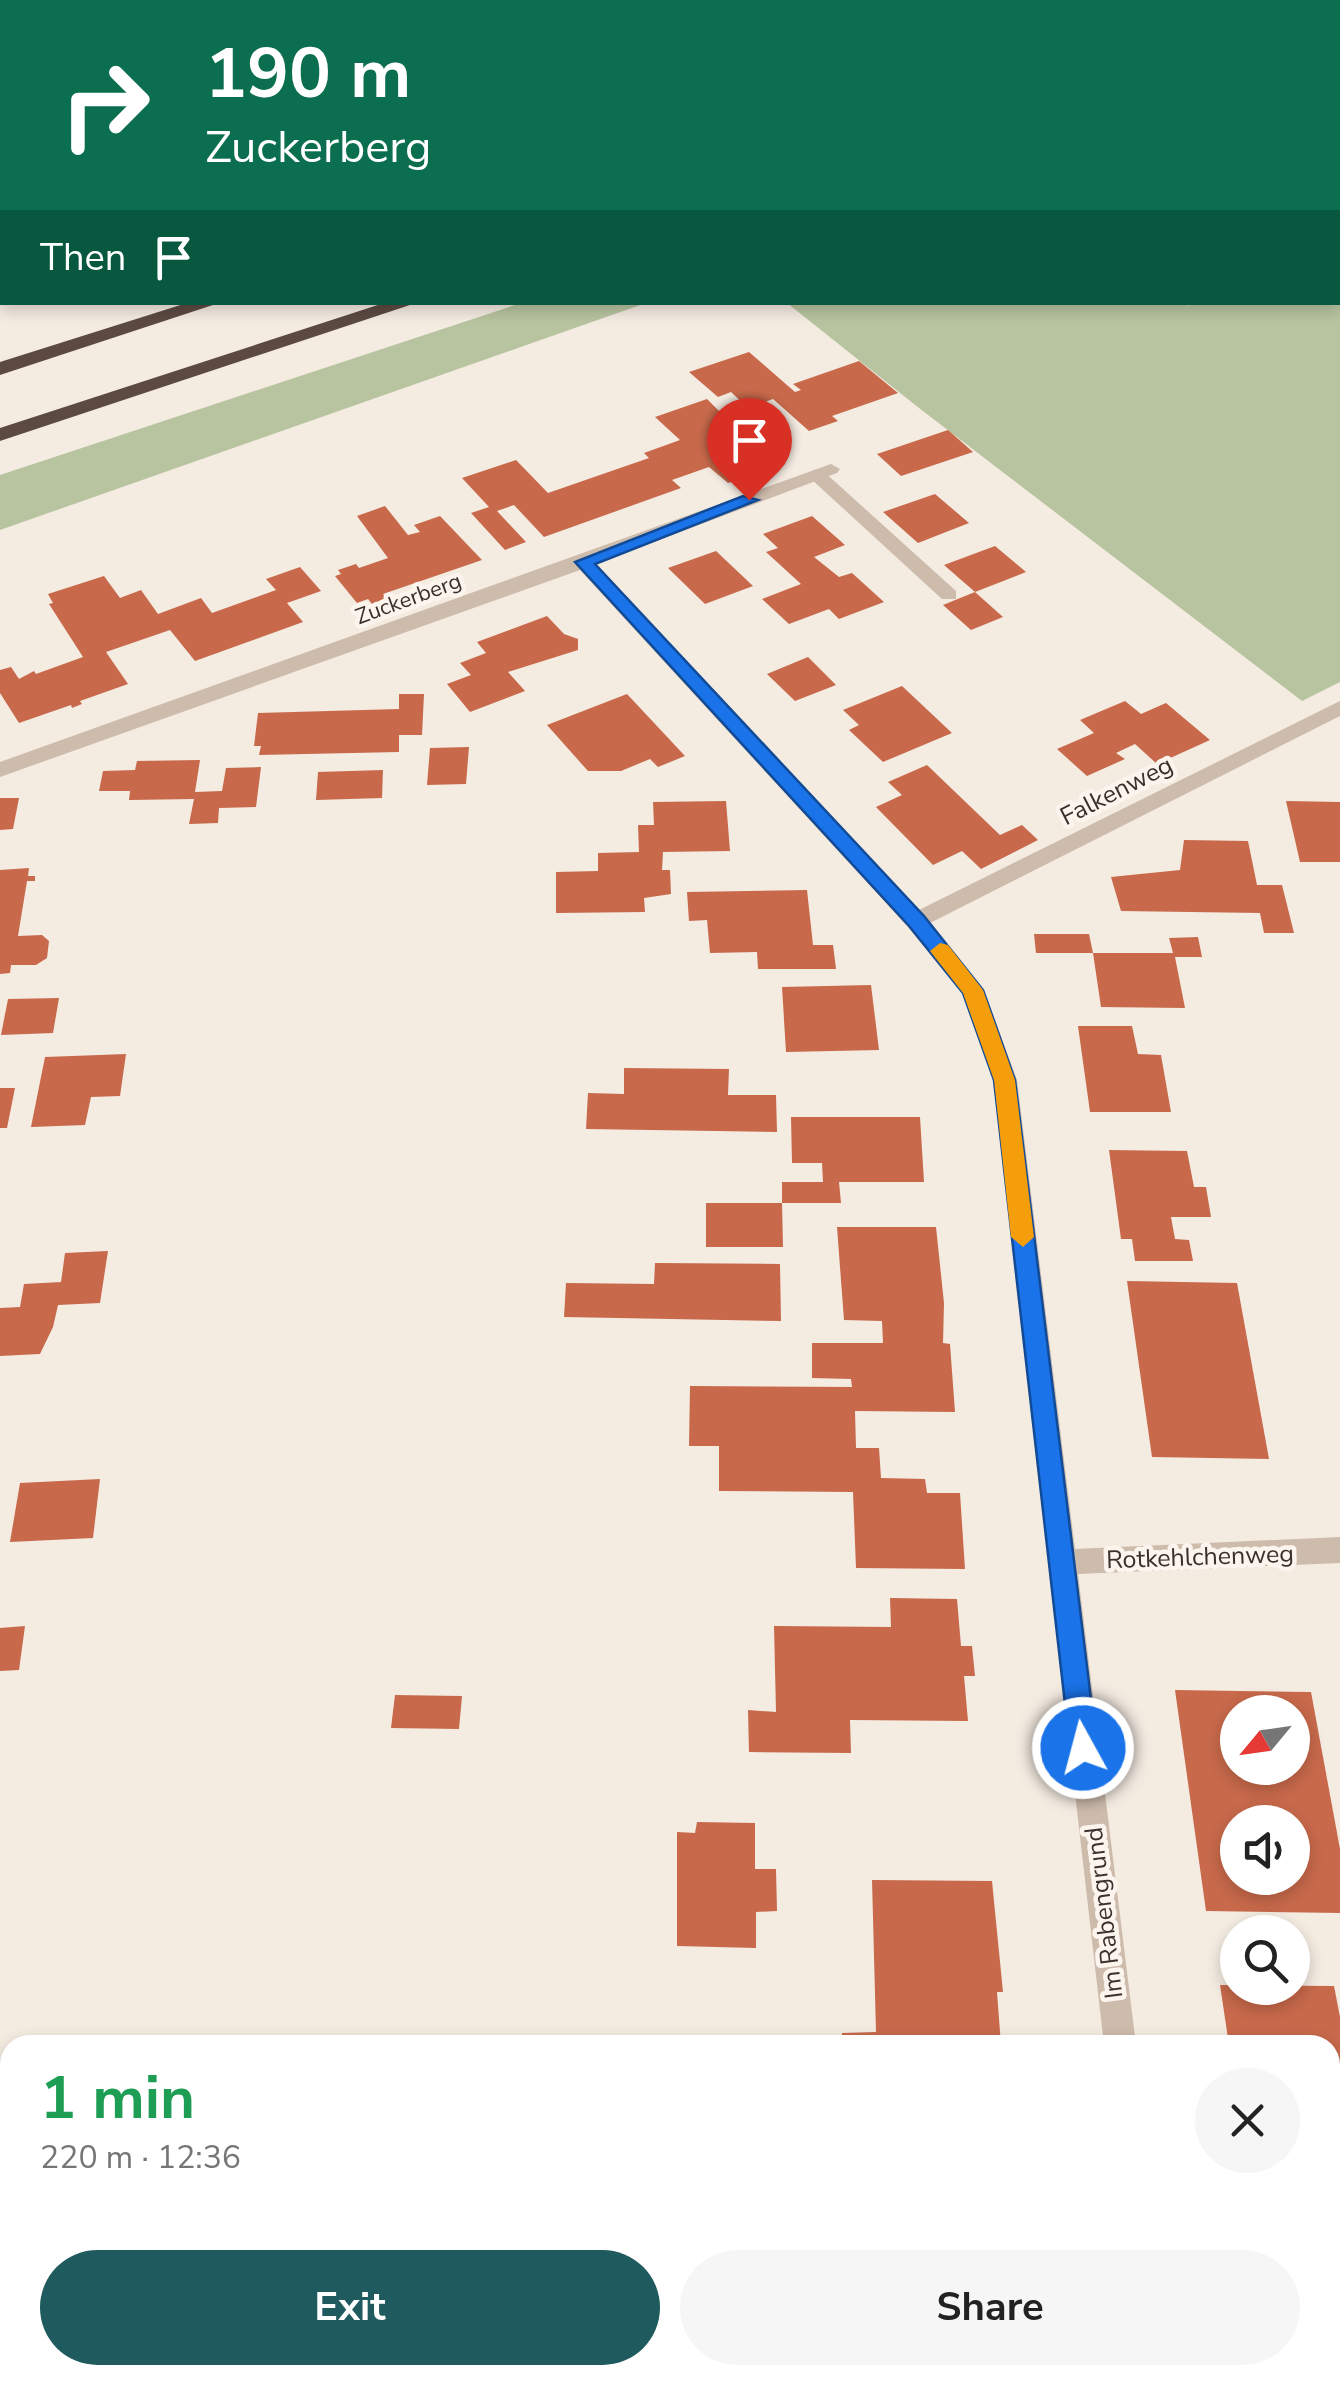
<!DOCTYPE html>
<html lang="en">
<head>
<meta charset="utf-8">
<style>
	body { margin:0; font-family:"Nunito Sans",sans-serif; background:#f6f6f6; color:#222; height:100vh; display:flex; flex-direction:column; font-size:38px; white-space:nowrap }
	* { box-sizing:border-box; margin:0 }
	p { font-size:32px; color:#767676 }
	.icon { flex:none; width:55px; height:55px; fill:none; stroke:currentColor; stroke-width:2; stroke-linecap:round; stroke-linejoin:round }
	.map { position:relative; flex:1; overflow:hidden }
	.panel { position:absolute; left:0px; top:2035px; width:1340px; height:350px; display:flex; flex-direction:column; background:#fff; border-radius:30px 30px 0 0; box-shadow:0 5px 15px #0003 }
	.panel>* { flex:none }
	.banner { position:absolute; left:0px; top:0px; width:1340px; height:305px; box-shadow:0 5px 15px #0003; background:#0b6e4f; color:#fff; overflow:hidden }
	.needle { width:65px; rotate:241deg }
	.controls { position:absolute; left:1220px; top:1695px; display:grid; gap:20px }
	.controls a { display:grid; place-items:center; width:90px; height:90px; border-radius:50%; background:#fff; box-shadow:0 5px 15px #0003; font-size:50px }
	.pin { position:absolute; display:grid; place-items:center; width:85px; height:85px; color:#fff; margin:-102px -42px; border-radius:50% 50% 50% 0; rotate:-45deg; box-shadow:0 0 10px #0007 }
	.pin .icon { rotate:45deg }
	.me { position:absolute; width:110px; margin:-55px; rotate:353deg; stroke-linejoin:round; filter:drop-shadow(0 0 8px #0008) }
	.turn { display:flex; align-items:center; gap:35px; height:210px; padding:0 40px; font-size:45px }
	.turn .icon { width:130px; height:130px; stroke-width:2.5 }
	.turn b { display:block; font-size:70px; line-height:85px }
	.then { display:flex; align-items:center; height:95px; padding:0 40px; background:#0003; gap:20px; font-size:38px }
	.round { display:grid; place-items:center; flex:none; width:105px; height:105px; border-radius:52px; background:#f6f6f6 }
	.headline { display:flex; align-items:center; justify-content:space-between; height:170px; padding:0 40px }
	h1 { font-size:60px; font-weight:700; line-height:75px; color:#1e9e55 }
	.cta { display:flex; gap:20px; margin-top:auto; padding:20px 40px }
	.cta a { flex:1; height:115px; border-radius:60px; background:#1f5a5e; color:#fff; font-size:40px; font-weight:700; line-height:115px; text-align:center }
	.cta a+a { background:#f6f6f6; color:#222 }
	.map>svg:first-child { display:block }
	.green { fill:#b8c4a0 }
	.building { fill:#c8694b; fill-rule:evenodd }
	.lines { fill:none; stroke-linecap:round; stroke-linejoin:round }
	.path { stroke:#b9a596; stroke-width:4; stroke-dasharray:4 4; stroke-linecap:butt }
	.lane { fill:#cdbbac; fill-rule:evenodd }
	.street { fill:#cdbbac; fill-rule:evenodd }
	.secondary { stroke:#a18a7d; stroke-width:25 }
	.highway { fill:#5c4a42; fill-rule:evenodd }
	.route { fill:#1a73e8; stroke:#114b97; stroke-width:2.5 }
	.slow { fill:#f59e0b }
	.labels { text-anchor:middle; stroke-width:9; stroke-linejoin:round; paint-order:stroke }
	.far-street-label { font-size:22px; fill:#3b302b; stroke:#fbf5ee }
	.street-label { font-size:25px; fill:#3b302b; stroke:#fbf5ee }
</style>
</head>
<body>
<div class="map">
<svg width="1340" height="2385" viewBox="0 0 1340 2385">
	<rect width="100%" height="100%" fill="#f4ebe1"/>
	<g class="green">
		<path d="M1340 248V682L1302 701 919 408 787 303H1193L1183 308 1197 302H1338Z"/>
		<path d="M521 303H646L0 530V475Z"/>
	</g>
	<g class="building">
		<path d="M749 352 795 392 801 390 793 384 859 361 898 393 832 416 838 421 809 431 773 399 748 408 731 392 718 397 689 372Z"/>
		<path d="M707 399 724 416 738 411 770 440 740 450 763 471 728 483 709 467 672 480 681 488 544 537 514 505 497 511 526 542 505 550 471 513 489 507 462 478 516 460 548 493 649 458 644 453 680 440 655 417Z"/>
		<path d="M948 430 973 452 901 476 877 454Z"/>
		<path d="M935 494 969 523 918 543 883 512Z"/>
		<path d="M385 506 408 535 420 532 414 525 440 516 482 560 383 594 386 598 372 604 368 599 357 603 335 576 341 574 338 570 356 564 359 568 388 558 357 516Z"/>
		<path d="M812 516 845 545 814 557 839 577 852 573 884 602 839 619 829 609 789 624 762 599 801 584 766 552 778 548 763 534Z"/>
		<path d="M995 546 1026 572 975 592 944 565Z"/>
		<path d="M716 551 753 586 705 604 668 568Z"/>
		<path d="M300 567 321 591 287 603 303 622 195 661 170 630 106 652 128 684 80 701 82 704 72 708 71 705 19 723 0 693V670L11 667 19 679 34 671 36 674 83 657 49 604 53 603 48 594 104 576 120 598 141 590 158 614 201 598 212 613 276 590 266 579Z"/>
		<path d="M975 592 1003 617 971 630 943 605Z"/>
		<path d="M547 616 564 634 578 639V650L508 672 525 691 470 712 447 684 471 675 460 663 486 653 477 642Z"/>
		<path d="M808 657 836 685 795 701 767 674Z"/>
		<path d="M902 686 952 733 883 762 849 730 859 725 843 710Z"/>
		<path d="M399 694H424L422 735H399V752L259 755 261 746H254L258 713 399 709Z"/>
		<path d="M627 694 685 756 658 767 650 759 621 771H588L547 725Z"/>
		<path d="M1125 701 1141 714 1166 703 1210 740 1157 764 1135 744 1116 753 1125 759 1087 776 1057 749 1094 733 1080 720Z"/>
		<path d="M469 747 466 784 427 785 430 748Z"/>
		<path d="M200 760 195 792 222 791 226 768 261 767 256 807 219 808 218 823 189 824 194 799 129 800 130 791H99L103 771 135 770 137 761Z"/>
		<path d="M927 765 1000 835 1022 825 1038 840 981 869 962 851 933 865 876 807 902 795 888 782Z"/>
		<path d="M383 770 382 798 316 800 318 772Z"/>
		<path d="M0 798H19L13 829 0 830Z"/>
		<path d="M726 801 730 851 663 852 662 870H670L671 894 644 898 645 912 556 913V872L598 871V853L639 852 638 825H654L653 802Z"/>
		<path d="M1286 801 1340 802V862H1300Z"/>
		<path d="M1184 840 1248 841 1257 885H1282L1294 933H1264L1260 913 1121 911 1111 877 1180 870Z"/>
		<path d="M29 868 28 876H35V881H27L18 936 42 935 49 941 47 958 36 965H11L10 973 0 974V870Z"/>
		<path d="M807 890 813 945H833L836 969H758L757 952 710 953 707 920 689 921 687 892Z"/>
		<path d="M1034 934H1089L1093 953H1036Z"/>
		<path d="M1198 937 1202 957H1175L1185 1008 1101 1007 1093 953H1173L1169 938Z"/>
		<path d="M871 985 879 1050 786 1052 782 987Z"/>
		<path d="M59 998 53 1033 1 1035 8 999Z"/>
		<path d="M1078 1026H1132L1138 1054 1161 1055 1171 1112H1090Z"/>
		<path d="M126 1054 120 1096 91 1097 85 1125 31 1127 45 1057Z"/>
		<path d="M624 1068 729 1069 728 1095H776L777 1132 586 1129 588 1093 624 1094Z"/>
		<path d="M0 1088H15L7 1128H0Z"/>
		<path d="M791 1117H920L924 1182H839L841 1203H782V1182H823L822 1163H792Z"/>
		<path d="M1109 1150 1187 1151 1194 1187H1206L1211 1217H1171L1175 1239 1189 1240 1193 1261H1135L1132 1239H1121Z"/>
		<path d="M706 1203H782L783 1247H706Z"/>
		<path d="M837 1227H936L944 1303 943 1343 950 1344 955 1412 855 1411 856 1448H879L881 1478 925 1479 927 1493H960L965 1569 856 1568 853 1492 719 1491V1446H689L690 1386 852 1387 851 1379 812 1378V1343H883L882 1321 844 1320Z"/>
		<path d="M108 1251 100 1303 58 1305 53 1327 40 1354 0 1356V1308L20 1307 24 1284 61 1282 65 1253Z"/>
		<path d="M655 1263 780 1264 781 1321 564 1317 566 1283 654 1284Z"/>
		<path d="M1127 1281 1237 1283 1269 1459 1152 1457Z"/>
		<path d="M100 1479 93 1538 10 1542 20 1483Z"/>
		<path d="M890 1598 957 1599 961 1646H972L975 1676H964L968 1721 850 1720 851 1753 749 1752 748 1710 776 1712 774 1626 891 1627Z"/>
		<path d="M25 1626 19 1670 0 1671V1628Z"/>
		<path d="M1175 1690 1311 1692 1340 1849V1913L1206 1911ZM1238 1712H1292V1768H1238ZM1238 1822H1292V1878H1238Z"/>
		<path d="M395 1695 462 1696 459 1729 391 1728Z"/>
		<path d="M697 1822 755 1823V1869H776L777 1911 756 1912V1948L677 1946V1832L695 1833Z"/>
		<path d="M872 1880 992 1881 1003 1992H997L1001 2045H842V2033L876 2032Z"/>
		<path d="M1220 1985 1334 1986 1340 2017V2095H1330V2045H1229Z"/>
		<path d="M1330 2133H1340V2385H1313L1312 2375H1330Z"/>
	</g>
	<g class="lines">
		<g class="path">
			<path d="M477 2 485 0"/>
			<path d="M748 2 755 0"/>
			<path d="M970 2 978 0"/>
		</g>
		<path class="lane" d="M816 469 822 470 956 591V599H942L810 478 807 474Z"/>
		<g class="street">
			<path d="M831 464 840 469 837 473 595 564 919 910 1340 701V716L930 923 984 990 1017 1080 1075 1549 1340 1537V1563L1078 1574 1136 2045H1104L993 1080 962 993 908 927 580 570 0 777V762Z"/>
			<path d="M1142 2375H1178L1179 2385H1143Z"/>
		</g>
		<g class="secondary">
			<path d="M25 2 34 0"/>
			<path d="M0 10 2 9"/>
		</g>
		<g class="highway">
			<path d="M1329 0H1340V6L1328 2Z"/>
			<path d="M190 302H222L0 375V362Z"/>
			<path d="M387 302H419L0 441V428Z"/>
		</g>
	</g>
	<path class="route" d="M743 496 758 500 595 564 924 916 983 990 1015 1080 1097 1748 1093 1757 1083 1761 1074 1757 1070 1748 994 1080 963 993 909 926 575 562Z"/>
	<path class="slow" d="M940 943 948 945 983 990 1015 1080 1034 1237 1023 1247 1011 1237 994 1080 963 993 930 951Z"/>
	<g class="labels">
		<g class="far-street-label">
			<text transform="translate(408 598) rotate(-20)" y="8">Zuckerberg</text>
		</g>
		<g class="street-label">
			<text transform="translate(1116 790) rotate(-27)" y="9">Falkenweg</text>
			<text transform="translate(1200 1556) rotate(-2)" y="9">Rotkehlchenweg</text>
			<text transform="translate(1103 1913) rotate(-97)" y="9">Im Rabengrund</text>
		</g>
	</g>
</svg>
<div class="controls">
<a><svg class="needle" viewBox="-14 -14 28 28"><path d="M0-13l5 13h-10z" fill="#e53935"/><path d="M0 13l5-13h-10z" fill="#767676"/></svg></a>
<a><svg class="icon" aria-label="sound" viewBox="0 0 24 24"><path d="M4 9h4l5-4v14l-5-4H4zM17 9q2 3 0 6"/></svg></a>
<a><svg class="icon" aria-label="search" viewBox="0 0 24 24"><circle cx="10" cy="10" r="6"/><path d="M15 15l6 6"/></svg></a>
</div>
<div class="pin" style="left:749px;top:500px;background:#d93025"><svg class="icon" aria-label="arrive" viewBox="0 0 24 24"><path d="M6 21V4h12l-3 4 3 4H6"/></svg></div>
<svg class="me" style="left:1083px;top:1748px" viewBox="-20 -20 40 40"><circle r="17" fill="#1a73e8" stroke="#fff" stroke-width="3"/><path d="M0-11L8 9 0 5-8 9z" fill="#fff"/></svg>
<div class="banner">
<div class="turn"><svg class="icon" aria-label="right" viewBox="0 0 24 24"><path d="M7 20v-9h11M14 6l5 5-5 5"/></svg><div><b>190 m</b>Zuckerberg</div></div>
<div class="then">Then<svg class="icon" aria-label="arrive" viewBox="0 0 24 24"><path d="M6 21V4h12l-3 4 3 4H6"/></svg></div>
</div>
<section class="panel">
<div class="headline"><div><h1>1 min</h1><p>220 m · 12:36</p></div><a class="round"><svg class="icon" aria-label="close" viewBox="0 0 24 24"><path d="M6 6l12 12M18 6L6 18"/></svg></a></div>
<div class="cta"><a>Exit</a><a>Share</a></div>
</section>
</div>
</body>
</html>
